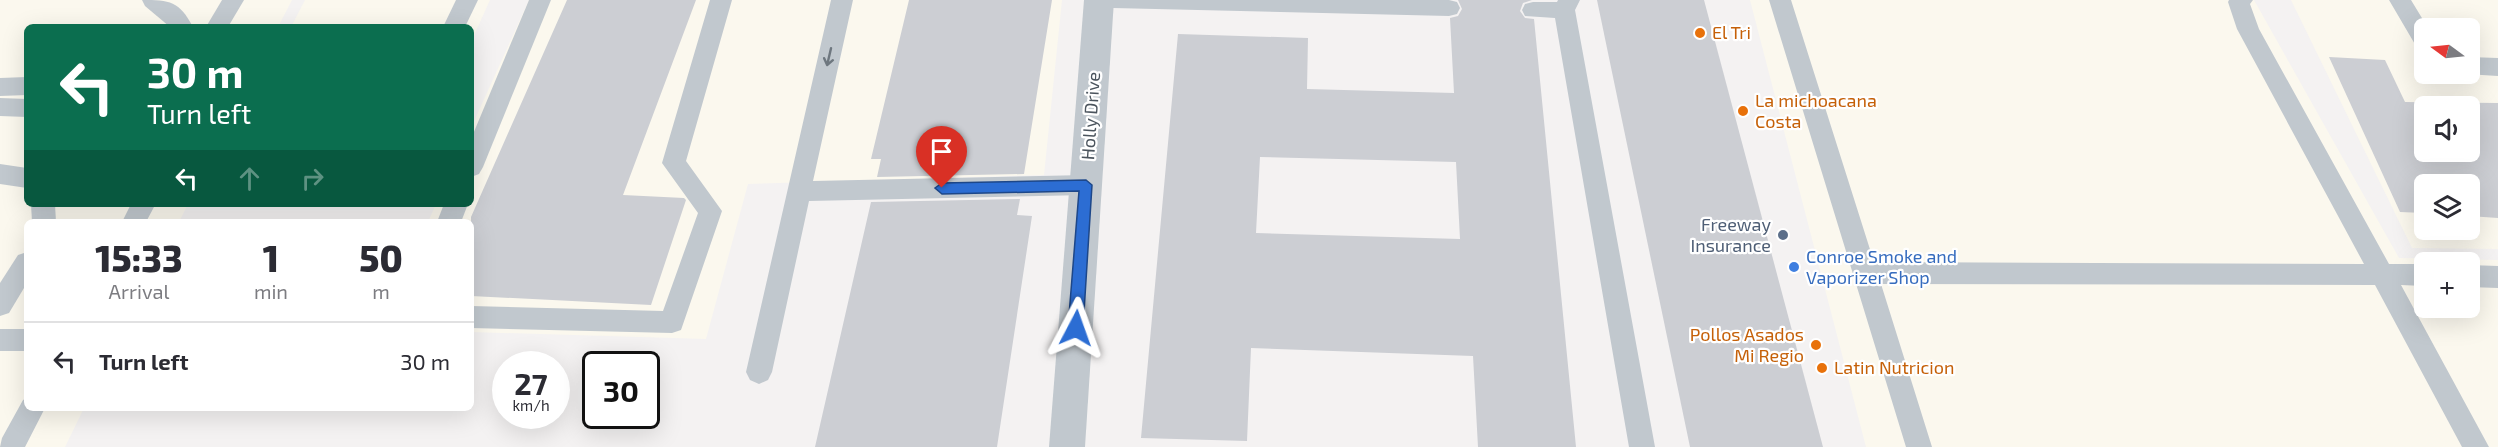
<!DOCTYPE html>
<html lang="en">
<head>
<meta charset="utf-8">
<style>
	body { margin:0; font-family:"Exo 2",sans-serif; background:#f2f2f3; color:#2b2b33; height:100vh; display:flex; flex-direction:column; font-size:22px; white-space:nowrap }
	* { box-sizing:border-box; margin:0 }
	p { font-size:20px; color:#7c7c81 }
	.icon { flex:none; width:33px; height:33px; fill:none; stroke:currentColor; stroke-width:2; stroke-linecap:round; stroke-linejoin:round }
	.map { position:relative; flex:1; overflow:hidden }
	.panel { position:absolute; left:24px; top:219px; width:450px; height:192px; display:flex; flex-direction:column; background:#fff; border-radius:9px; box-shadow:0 6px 24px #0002 }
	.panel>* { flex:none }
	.top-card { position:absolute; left:24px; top:24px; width:450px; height:183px; border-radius:9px; box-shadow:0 6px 24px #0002; background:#0b6e4f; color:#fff; overflow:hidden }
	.needle { width:39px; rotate:285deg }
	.fabs { position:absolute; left:2414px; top:18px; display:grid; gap:12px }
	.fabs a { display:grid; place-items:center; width:66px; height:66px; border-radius:9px; background:#fff; box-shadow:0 6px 24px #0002; font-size:30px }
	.speed { position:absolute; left:492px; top:351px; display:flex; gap:12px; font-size:30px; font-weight:700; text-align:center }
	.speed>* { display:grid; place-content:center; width:78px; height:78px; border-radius:50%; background:#fff; box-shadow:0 6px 24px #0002; line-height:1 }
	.speed small { font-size:15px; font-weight:400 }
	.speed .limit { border:3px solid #111; border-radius:9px; background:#fff; color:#111 }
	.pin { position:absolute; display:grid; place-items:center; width:51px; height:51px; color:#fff; margin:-62px -26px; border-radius:50% 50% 50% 0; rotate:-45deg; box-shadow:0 0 6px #0007 }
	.pin .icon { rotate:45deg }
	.me { position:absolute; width:66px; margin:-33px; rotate:4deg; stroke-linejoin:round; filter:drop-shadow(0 0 4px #0008) }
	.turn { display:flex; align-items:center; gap:21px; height:126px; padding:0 24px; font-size:27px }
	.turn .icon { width:78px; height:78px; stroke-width:2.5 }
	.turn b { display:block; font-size:42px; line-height:51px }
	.lanes { display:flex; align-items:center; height:57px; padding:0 24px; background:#0003; justify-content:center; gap:30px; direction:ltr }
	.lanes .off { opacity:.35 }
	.eta { display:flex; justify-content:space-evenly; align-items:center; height:102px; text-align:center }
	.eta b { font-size:36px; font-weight:800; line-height:42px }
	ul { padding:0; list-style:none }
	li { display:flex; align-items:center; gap:18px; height:78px; padding:0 24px; border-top:2px solid #e1e1e2 }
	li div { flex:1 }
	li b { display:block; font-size:22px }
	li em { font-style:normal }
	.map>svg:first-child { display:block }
	.commercial { fill:#fbf8ee; fill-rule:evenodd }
	.building { fill:#ccced3; fill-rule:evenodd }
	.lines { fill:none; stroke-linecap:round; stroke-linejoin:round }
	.lane { fill:#c1c8ce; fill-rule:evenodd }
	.street { fill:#c1c8ce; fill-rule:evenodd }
	.oneway { stroke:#6e777f }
	.route { fill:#2c6dd3; stroke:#1d4789; stroke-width:1.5 }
	.food-dot { fill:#e8710a; stroke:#fff; stroke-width:2 }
	.service-dot { fill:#5c6f8a; stroke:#fff; stroke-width:2 }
	.shop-dot { fill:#3f7fe0; stroke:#fff; stroke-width:2 }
	.labels { text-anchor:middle; stroke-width:4.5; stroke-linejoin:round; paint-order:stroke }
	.food-label { font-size:18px; fill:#c56008; stroke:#fff; text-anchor:start }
	.street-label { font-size:18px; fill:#4b545d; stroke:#fff }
	.service-label { font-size:18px; fill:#4e5e75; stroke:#fff; text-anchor:end }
	.shop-label { font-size:18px; fill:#366cbe; stroke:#fff; text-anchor:start }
</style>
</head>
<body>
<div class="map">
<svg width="2498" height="447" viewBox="0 0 2498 447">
	<rect width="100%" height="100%" fill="#f4f2f2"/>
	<g class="commercial">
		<path d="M0 0H292L278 27H27V204H188L179 222H27V408H84L65 447H0Z"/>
		<path d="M305 0H490L471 42V27H291Z"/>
		<path d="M529 0H1062L1044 175 748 184 706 339 471 332V222H428L436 204H471V128Z"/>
		<path d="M1750 0H2254L2399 258 2498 260V447H1866ZM2424 262H2469V308H2424Z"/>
		<path d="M2291 0H2498V249L2412 248ZM2424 28H2469V74H2424ZM2424 106H2469V152H2424ZM2424 184H2469V230H2424Z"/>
	</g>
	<g class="building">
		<path d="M567 0H696L623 195 684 198 686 200 651 305 471 296V217Z"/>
		<path d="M909 0H1052L1024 174 877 177 881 159H871Z"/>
		<path d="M1458 0H1532L1523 3 1520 11 1525 18 1534 19 1576 447H1478L1473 356 1251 348 1247 441 1141 438 1178 34 1308 38 1307 89 1454 93 1450 18 1458 16 1462 9ZM1260 157 1456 162 1460 239 1256 233Z"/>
		<path d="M1597 0H1704L1823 447H1690Z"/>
		<path d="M2329 57 2385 60 2405 102 2498 103V218L2469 216V184H2424V213L2400 212ZM2424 106H2469V152H2424Z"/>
		<path d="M1020 199 1017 215 1032 216 997 447H815L871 202Z"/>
	</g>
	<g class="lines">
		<g class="lane">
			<path d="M142 0C170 0 179 1 193 27H170L145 6Z"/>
			<path d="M222 0H244L228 27H206Z"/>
			<path d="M456 0H478L465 27H443Z"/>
			<path d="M529 0H551L483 167 479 174 471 177V139Z"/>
			<path d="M710 0H732L686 161 722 211 681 330 672 333 471 328V306L663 311 698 213 662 163Z"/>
			<path d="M831 0H853L813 181 1086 175 1094 178 1098 185 1094 192 1086 195 809 201 772 372 768 380 759 384 750 380 746 372Z"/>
			<path d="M1102 0H1449L1457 2 1460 8 1457 14 1449 16 1113 8 1105 6Z"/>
			<path d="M1558 0H1580L1575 10 1655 447H1629L1555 18 1525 16 1522 10 1525 4 1533 2H1557Z"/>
			<path d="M1769 0H1791L1874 262 2364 264 2237 29 2228 2 2229 0H2253L2250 4 2259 29 2389 264H2424V286L2401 285 2489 447H2462L2375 285 1881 284 1932 447H1906Z"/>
			<path d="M2389 0H2411L2428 28H2424V48L2416 46Z"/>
			<path d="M2469 57 2498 58V76L2466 74H2469Z"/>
			<path d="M27 77V95L0 96V78Z"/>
			<path d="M0 98 27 99V117L0 116Z"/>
			<path d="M0 164 27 168V188L0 184Z"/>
			<path d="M31 204H55L56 222H32Z"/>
			<path d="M131 204H152L154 207 146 222H122Z"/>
			<path d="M444 204H468L461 222H437Z"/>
			<path d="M27 252V283L9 313 0 316V283L18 255Z"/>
			<path d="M2469 265 2498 266V288L2469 287Z"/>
			<rect x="0" y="329" width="27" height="22"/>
			<path d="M27 398V408H45L25 447H0L2 438 23 400Z"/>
		</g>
		<path class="street" d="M1084 0H1114L1085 447H1049Z"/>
	</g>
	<defs><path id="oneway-shaft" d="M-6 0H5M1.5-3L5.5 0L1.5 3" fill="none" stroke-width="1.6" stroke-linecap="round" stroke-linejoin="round" transform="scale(1.5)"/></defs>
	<use class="oneway" href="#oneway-shaft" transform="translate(829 57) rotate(103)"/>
	<path class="route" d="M1086 180 1092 185 1083 328 1081 333 1076 334 1070 333 1068 328 1079 191 942 194 935 188 942 183Z"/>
	<g class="food-dot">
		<circle cx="1700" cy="33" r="6"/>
		<circle cx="1743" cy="111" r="6"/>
		<circle cx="1816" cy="345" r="6"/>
		<circle cx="1822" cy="368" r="6"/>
	</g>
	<circle class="service-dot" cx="1783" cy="235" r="6"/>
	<circle class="shop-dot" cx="1794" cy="267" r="6"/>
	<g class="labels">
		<g class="food-label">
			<text x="1712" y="39">El Tri</text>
			<text x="1755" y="107">La michoacana<tspan x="1755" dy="21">Costa</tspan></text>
			<text x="1804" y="341" text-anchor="end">Pollos Asados<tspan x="1804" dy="21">Mi Regio</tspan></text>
			<text x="1834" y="374">Latin Nutricion</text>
		</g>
		<g class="street-label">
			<text transform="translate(1091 116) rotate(-86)" y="6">Holly Drive</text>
		</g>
		<g class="service-label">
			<text x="1771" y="231">Freeway<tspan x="1771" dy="21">Insurance</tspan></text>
		</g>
		<g class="shop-label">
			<text x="1806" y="263">Conroe Smoke and<tspan x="1806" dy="21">Vaporizer Shop</tspan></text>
		</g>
	</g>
</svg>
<div class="fabs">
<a><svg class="needle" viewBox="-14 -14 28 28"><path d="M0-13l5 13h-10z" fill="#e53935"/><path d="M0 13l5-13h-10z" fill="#7c7c81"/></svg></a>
<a><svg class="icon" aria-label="sound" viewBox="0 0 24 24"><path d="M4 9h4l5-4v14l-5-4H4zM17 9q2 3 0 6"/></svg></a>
<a><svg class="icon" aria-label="layers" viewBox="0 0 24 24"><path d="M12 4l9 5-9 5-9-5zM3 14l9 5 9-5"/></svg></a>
<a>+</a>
</div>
<div class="speed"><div>27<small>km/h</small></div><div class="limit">30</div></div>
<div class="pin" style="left:942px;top:188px;background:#d93025"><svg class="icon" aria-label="arrive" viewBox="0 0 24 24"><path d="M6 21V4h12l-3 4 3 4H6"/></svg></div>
<svg class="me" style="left:1076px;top:328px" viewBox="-20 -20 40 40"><path d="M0-17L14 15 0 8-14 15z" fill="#2c6dd3" stroke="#fff" stroke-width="4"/></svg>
<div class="top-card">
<div class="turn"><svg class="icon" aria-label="left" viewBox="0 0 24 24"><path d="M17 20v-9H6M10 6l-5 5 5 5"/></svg><div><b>30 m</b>Turn left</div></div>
<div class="lanes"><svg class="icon" aria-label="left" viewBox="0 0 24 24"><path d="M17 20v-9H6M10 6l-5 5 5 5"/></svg><svg class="icon off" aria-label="ahead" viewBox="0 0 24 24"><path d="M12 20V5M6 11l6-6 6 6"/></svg><svg class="icon off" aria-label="right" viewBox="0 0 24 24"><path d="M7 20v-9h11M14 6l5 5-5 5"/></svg></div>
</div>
<section class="panel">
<div class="eta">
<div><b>15:33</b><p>Arrival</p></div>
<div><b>1</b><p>min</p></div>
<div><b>50</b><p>m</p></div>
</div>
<ul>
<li><svg class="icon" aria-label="left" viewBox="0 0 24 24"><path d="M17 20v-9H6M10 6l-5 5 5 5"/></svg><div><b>Turn left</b></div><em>30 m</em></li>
</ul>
</section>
</div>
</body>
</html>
